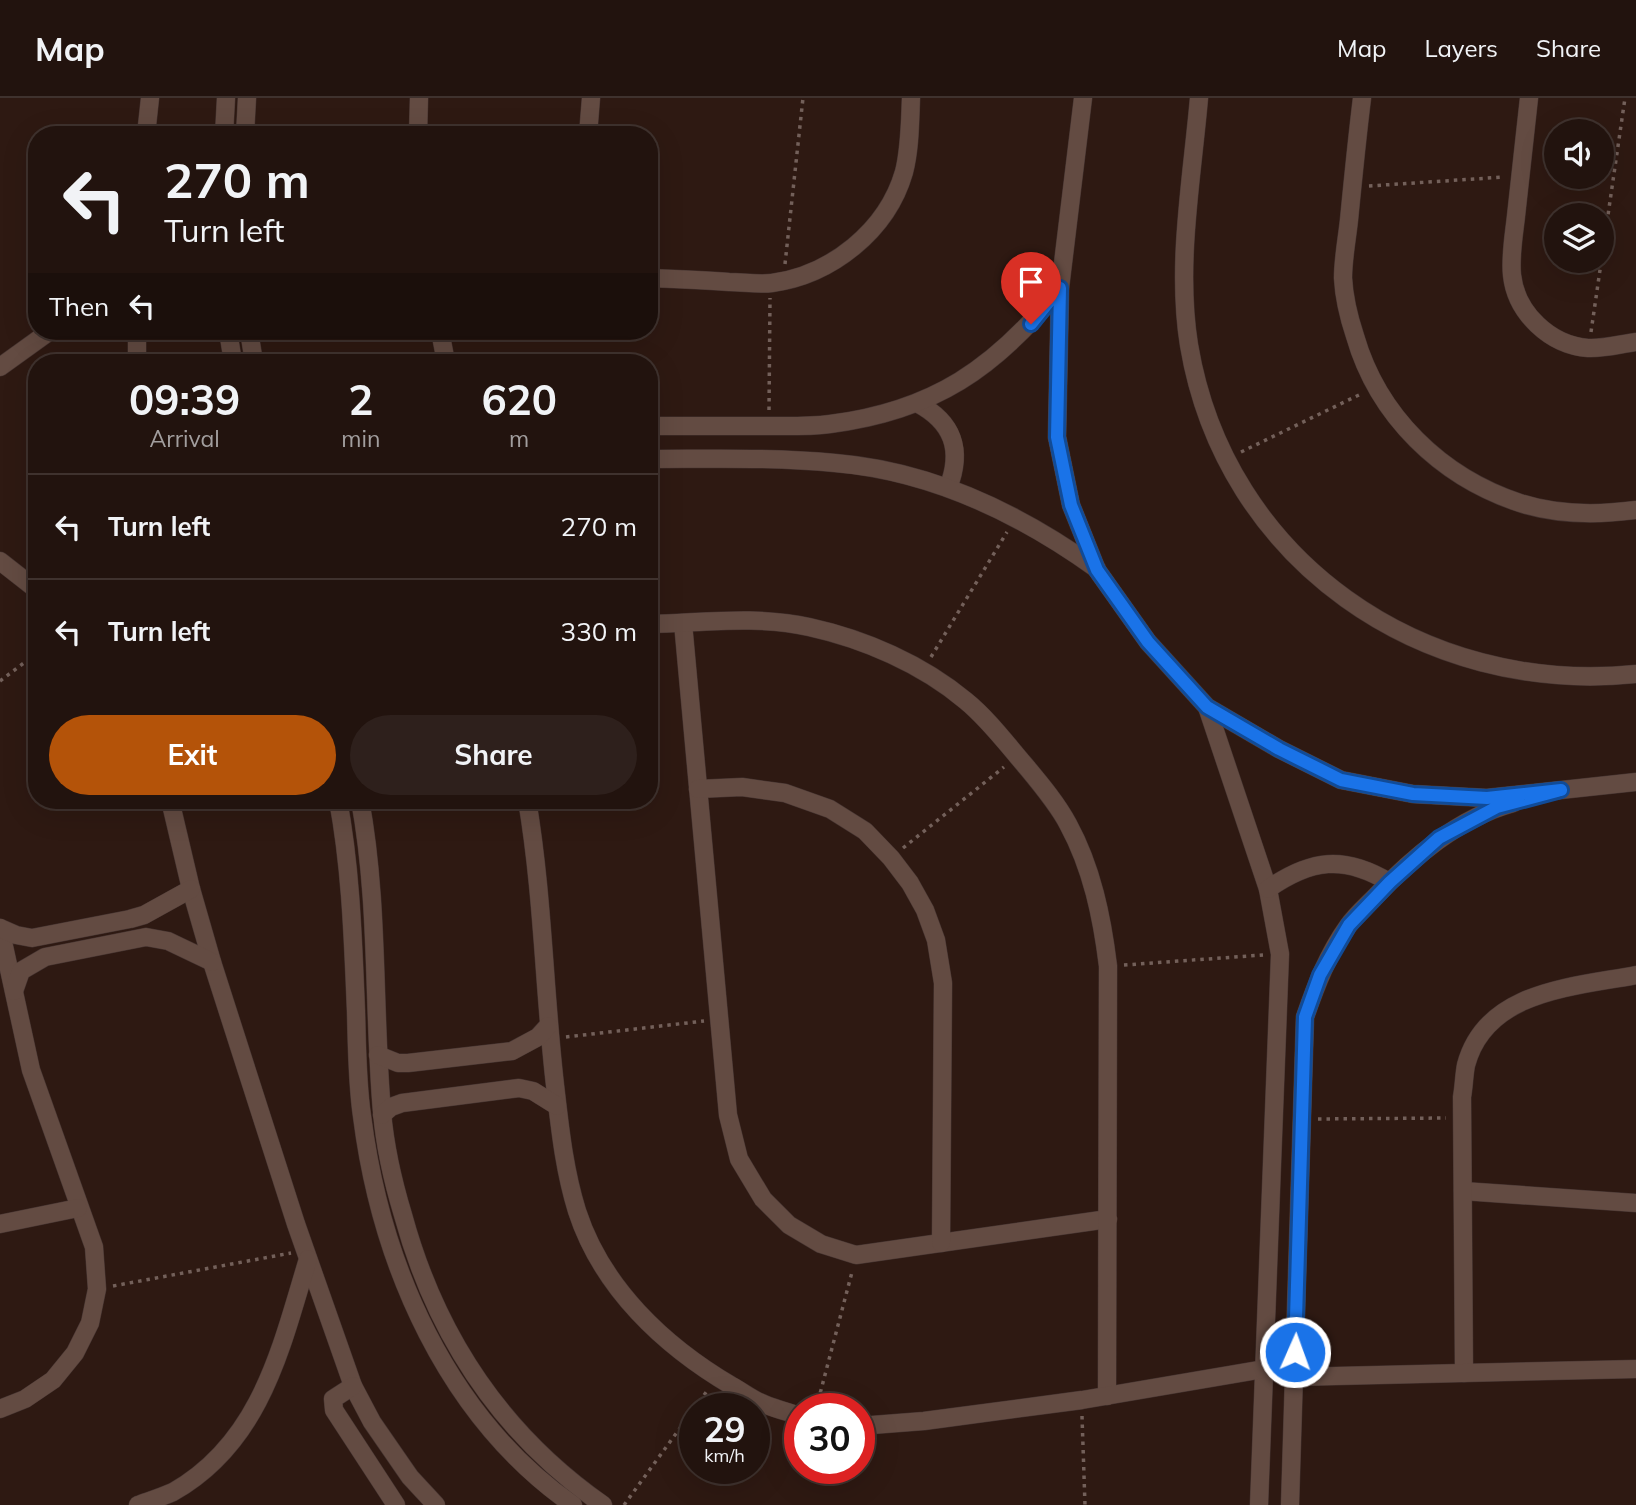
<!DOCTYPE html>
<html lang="en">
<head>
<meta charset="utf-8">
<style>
	body { margin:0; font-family:Mulish,sans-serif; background:#2e201c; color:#f1f3f6; height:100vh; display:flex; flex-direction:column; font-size:26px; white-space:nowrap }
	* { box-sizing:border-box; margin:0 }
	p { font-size:23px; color:#a29e9e }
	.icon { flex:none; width:38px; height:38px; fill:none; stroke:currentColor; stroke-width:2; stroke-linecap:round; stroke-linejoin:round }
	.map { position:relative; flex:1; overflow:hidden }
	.side { position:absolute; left:28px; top:256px; width:630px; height:455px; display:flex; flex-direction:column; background:#22130e; border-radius:28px; box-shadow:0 7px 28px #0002,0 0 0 2px #3f322e }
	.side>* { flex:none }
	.top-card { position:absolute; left:28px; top:28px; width:630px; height:214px; border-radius:28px; box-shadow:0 7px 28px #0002,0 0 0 2px #3f322e; background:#22130e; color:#f1f3f6; overflow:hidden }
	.fabs { position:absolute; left:1544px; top:21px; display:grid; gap:14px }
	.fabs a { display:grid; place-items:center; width:70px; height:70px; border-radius:50%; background:#22130e; box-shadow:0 7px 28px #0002,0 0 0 2px #3f322e; font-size:35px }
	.speed { position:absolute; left:679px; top:1295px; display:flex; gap:14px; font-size:35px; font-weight:700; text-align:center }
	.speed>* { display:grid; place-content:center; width:91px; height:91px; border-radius:50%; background:#22130e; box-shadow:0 7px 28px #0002,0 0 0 2px #3f322e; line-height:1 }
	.speed small { font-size:18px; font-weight:400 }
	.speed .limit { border:10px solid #d22; background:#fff; color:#111 }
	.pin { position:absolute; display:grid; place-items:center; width:60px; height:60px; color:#fff; margin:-72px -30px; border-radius:50% 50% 50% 0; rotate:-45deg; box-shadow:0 0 7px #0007 }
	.pin .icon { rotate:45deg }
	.me { position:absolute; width:77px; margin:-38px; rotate:2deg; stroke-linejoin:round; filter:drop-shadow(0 0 5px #0008) }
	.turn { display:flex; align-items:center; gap:24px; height:147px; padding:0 21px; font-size:32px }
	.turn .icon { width:91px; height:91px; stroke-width:2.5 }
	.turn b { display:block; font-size:49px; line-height:60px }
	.then { display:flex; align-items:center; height:66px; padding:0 21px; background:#0003; gap:14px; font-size:26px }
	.eta { display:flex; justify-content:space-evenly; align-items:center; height:119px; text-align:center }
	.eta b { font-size:42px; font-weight:700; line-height:49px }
	.button { display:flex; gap:14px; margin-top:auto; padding:14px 21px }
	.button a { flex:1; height:80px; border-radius:42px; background:#b45309; color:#fff; font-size:28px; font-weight:700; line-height:80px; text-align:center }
	.button a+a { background:#2e201c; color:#f1f3f6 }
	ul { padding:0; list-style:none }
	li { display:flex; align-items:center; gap:21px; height:105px; padding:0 21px; border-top:2px solid #3f322e }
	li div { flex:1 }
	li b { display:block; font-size:26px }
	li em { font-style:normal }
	header { display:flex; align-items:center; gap:42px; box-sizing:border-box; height:98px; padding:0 35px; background:#22130e; border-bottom:2px solid #3f322e }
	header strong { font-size:33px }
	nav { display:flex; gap:38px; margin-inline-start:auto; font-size:24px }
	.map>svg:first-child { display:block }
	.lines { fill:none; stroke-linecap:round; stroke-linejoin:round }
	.minor-casing { stroke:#453431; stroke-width:19 }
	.path { stroke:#73605a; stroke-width:3.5; stroke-dasharray:3.5 5; stroke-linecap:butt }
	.minor { stroke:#634b42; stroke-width:18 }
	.route-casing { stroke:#114b97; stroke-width:18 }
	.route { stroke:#1a73e8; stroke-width:12 }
</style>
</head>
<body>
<header>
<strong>Map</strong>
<nav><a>Map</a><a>Layers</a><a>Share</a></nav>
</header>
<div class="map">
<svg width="1636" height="1407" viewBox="0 0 1636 1407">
	<rect width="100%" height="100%" fill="#2e1912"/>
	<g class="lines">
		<g class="minor-casing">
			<g id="minor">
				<path d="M1083 0 1060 190 1057 339 1071 407 1097 472 1148 544 1207 609 1279 651 1341 682 1413 696 1487 700 1636 684"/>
				<path d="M1199 0C1192 81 1176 167 1189 247 1225 463 1423 598 1636 576"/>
				<path d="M1362 0C1357 41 1353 81 1349 122 1347 141 1343 161 1343 180 1344 199 1349 220 1355 238 1378 318 1441 379 1520 405 1557 417 1598 417 1636 412"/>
				<path d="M1529 0C1525 39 1520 79 1516 118 1514 137 1510 158 1512 177 1516 215 1550 247 1588 250 1603 251 1621 246 1636 244"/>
				<path d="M146 37 150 0"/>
				<path d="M224 37 226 0"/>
				<path d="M245 37 247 0"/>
				<path d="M418 37 419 0"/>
				<path d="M588 37 591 0"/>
				<path d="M649 180C676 181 703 182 729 184 743 184 758 187 772 185 831 177 887 133 904 74 910 51 910 24 911 0"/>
				<path d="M228 233 233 264"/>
				<path d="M249 233 254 264"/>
				<path d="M440 233 446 264"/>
				<path d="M137 264V233"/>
				<path d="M0 269 50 233"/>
				<path d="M917 305C953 324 963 352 948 390"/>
				<path d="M649 328C686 328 724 328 761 328 783 328 807 329 830 326 933 313 996 270 1060 190"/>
				<path d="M649 361C711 361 773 359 835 365 932 373 1019 415 1097 471"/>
				<path d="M0 463 37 492"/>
				<path d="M683 525 728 1017 739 1061 763 1101 789 1127 821 1146 856 1157 1108 1121"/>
				<path d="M649 526C702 525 756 517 809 529 864 541 922 566 966 603 988 621 1006 645 1024 666 1039 684 1057 705 1068 726 1092 770 1102 819 1108 868L1107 1298"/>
				<path d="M1207 609 1268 791 1280 856 1259 1407"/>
				<path d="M698 691 742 689 785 695 830 711 865 733 891 760 910 785 925 812 936 842 943 885 941 1145"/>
				<path d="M170 702 191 791 212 864 296 1126 353 1288 372 1324 410 1379 436 1407"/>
				<path d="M338 702C351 771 353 843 356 913 357 948 357 984 362 1018 381 1167 447 1319 573 1407"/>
				<path d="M360 702C379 804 373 910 382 1014 385 1049 393 1084 403 1117 436 1238 500 1335 603 1407"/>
				<path d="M527 702C543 796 544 892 555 987 560 1030 564 1071 577 1113 602 1190 664 1248 732 1288 743 1294 753 1302 764 1306 776 1311 788 1314 800 1318"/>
				<path d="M1268 791C1311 761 1344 757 1389 784"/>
				<path d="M0 830 31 972 94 1149 97 1191 90 1225 75 1255 53 1282 25 1301 0 1311"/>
				<path d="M0 830 16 837 32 840 130 821 144 817 191 791"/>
				<path d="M14 893 21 873 45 859 146 839 168 843 212 864"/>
				<path d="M378 957 398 965H408L512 953 538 939 548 928"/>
				<path d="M382 1017 391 1009 402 1005 519 990 533 993 557 1008"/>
				<path d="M1463 1093 1636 1105"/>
				<path d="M0 1126 78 1110"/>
				<path d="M1464 1275 1462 999C1464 988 1464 977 1466 967 1486 892 1574 889 1636 877"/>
				<path d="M1294 1279 1636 1271"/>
				<path d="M353 1288 333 1301 334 1312 396 1407"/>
				<path d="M859 1328 924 1323 1082 1302 1264 1271"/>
				<path d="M138 1407C149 1403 162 1399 173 1394 261 1344 281 1250 308 1161"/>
				<path d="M1290 1407 1305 919C1316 887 1328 856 1348 828 1355 818 1365 809 1374 800 1412 760 1458 720 1513 705"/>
			</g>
		</g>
		<g class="path">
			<path d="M1369 88 1504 79"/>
			<path d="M785 166 803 0"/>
			<path d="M1591 234 1625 0"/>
			<path d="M769 312 770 200"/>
			<path d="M1241 354 1363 295"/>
			<path d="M931 559 1007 434"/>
			<path d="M0 583 37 555"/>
			<path d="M903 750 1004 669"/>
			<path d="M1124 867 1263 857"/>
			<path d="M566 939 704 923"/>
			<path d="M1318 1021 1446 1020"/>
			<path d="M113 1188 291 1155"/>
			<path d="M816 1311 852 1174"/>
			<path d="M1082 1318 1085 1407"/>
			<path d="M624 1407 707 1293"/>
		</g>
		<use href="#minor" class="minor"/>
	</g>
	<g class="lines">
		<g class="route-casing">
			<path id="route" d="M1031 226 1060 190 1057 339 1071 407 1097 472 1148 544 1207 609 1279 651 1341 682 1413 696 1487 700 1561 692 1497 709 1439 740 1390 784 1349 827 1320 877 1305 919 1295 1254"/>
		</g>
		<use href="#route" class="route"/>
	</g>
</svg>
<div class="fabs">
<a><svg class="icon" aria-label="sound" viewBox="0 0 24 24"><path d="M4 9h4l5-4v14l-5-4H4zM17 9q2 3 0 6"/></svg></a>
<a><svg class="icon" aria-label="layers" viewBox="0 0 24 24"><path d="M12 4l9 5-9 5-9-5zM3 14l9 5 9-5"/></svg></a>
</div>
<div class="speed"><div>29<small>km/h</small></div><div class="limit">30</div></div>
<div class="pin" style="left:1031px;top:226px;background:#d93025"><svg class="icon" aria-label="arrive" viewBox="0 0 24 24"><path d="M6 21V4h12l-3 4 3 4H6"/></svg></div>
<svg class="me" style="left:1295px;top:1254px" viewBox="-20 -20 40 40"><circle r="17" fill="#1a73e8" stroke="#fff" stroke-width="3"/><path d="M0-11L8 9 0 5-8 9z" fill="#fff"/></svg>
<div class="top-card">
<div class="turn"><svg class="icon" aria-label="left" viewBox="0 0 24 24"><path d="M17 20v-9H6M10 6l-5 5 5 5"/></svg><div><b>270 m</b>Turn left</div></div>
<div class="then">Then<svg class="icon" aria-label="left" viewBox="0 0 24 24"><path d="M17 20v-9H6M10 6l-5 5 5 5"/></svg></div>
</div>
<section class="side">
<div class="eta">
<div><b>09:39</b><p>Arrival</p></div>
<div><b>2</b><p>min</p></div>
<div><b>620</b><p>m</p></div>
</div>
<ul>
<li><svg class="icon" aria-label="left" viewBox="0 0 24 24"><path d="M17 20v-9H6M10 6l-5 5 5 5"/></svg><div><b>Turn left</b></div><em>270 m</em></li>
<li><svg class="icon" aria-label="left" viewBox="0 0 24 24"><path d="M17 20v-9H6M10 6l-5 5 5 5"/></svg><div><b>Turn left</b></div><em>330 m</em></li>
</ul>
<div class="button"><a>Exit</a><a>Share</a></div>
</section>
</div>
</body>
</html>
